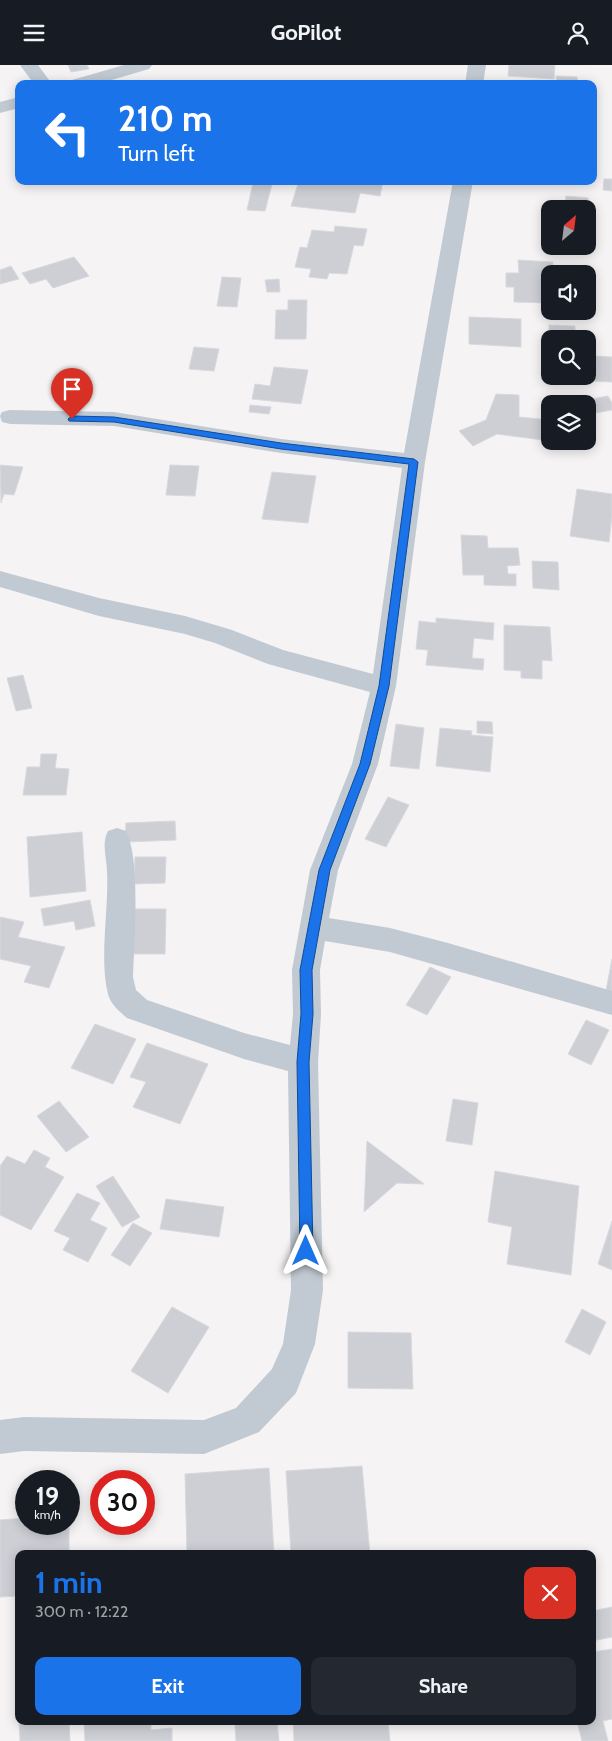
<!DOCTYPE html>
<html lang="en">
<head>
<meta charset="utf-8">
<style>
	body { margin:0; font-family:Cabin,sans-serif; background:#242831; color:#f1f3f6; height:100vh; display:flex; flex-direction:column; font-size:19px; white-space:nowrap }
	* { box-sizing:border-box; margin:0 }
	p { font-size:16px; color:#9ea1a6 }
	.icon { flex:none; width:28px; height:28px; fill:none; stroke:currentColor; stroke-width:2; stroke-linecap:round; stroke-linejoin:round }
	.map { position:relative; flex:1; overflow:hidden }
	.drawer { position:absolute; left:15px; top:1485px; width:581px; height:175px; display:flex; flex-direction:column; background:#171b24; border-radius:10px; box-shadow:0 2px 12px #0003 }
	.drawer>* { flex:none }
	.guide { position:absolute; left:15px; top:15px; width:582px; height:105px; border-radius:10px; box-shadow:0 2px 12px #0003; background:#1a73e8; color:#fff; overflow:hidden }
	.needle { width:32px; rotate:28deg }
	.fabs { position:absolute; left:541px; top:135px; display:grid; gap:10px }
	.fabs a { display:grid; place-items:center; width:55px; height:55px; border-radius:10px; background:#171b24; box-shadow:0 2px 12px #0003; font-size:25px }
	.speed { position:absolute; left:15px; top:1405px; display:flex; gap:10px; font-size:25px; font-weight:700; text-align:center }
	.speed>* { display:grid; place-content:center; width:65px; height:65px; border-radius:50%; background:#171b24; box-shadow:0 2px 12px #0003; line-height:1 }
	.speed small { font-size:12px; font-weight:400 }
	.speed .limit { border:8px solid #d22; background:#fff; color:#111 }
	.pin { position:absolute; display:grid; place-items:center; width:42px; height:42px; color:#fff; margin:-51px -21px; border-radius:50% 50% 50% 0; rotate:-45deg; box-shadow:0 0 5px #0007 }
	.pin .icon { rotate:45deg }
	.me { position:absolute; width:55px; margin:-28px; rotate:0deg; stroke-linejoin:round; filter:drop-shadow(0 0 4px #0008) }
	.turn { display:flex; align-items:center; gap:18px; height:105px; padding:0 20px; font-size:22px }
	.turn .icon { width:65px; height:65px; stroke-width:2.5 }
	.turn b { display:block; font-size:35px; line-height:42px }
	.round { display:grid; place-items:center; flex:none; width:52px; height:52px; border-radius:10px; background:#242831 }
	.summary { display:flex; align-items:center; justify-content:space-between; height:85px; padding:0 20px }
	h1 { font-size:30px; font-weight:700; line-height:38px; color:#1a73e8 }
	.button { display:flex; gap:10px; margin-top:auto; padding:10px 20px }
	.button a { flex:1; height:58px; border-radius:10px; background:#1a73e8; color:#fff; font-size:20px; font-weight:700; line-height:58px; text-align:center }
	.button a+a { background:#242831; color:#f1f3f6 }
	header { display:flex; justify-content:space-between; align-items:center; height:65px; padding:0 20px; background:#171b24; font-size:22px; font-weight:700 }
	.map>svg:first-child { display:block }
	.building { fill:#cdcfd5; stroke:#d7d9de }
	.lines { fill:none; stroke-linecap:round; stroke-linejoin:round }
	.minor { fill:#c1cad2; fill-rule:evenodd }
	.route { fill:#1a73e8; stroke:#114b97 }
</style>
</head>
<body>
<header><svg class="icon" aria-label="menu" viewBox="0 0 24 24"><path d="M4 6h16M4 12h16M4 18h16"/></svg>GoPilot<svg class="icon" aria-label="person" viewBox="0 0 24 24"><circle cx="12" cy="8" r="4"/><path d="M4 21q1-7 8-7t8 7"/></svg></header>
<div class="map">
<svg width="612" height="1676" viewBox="0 0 612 1676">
	<rect width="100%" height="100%" fill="#f5f3f3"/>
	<g class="building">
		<path d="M68 0H87L89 4 71 7Z"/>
		<path d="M509 0H555L554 14 508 11Z"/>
		<path d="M556 11 577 12 578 18 557 17Z"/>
		<path d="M604 114H612V126L603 125Z"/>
		<path d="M314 116H383L380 131 360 128 355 148 291 141 298 119 313 120Z"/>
		<path d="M253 118 272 119 265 146 247 145Z"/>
		<path d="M566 131 588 133V145L565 144Z"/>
		<path d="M335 161 367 164 363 181 354 180 347 209 329 208 327 214 309 212 311 204 295 202 300 182 307 183 312 165 334 167Z"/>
		<path d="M74 192 89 211 53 223 46 214 30 219 22 208Z"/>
		<path d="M518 195 553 197V209H550V238L514 237V222H506V208H519Z"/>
		<path d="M11 201 19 214 0 219V205Z"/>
		<path d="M222 212 241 213 237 242 217 241Z"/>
		<path d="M279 214 280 227H267L265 215Z"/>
		<path d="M288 235H307L306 274H275L276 245H288Z"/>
		<path d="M469 252 521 254V282L469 279Z"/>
		<path d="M549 260 575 261V274H550L549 283Z"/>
		<path d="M194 282 219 284 214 306 189 304Z"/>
		<path d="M593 291 612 292V317L591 316Z"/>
		<path d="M274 302 308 305 301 339 252 334 255 319 270 321Z"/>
		<path d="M496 329 519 330V352L550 355V376L497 369 473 381 459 366 486 355Z"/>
		<path d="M608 331 612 338V345L590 349 588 339H584L582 336Z"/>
		<path d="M250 340 271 342 269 349 249 347Z"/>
		<path d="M0 400 23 402 14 430 4 429 1 438Z"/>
		<path d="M170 400 199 401 195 431 166 430Z"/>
		<path d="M272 407 316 411 308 458 262 454Z"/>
		<path d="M577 424 612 429V451L609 477 570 471Z"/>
		<path d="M461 470 487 471 488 483H518L520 500 507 501 508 509H516V521L484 520V510H463Z"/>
		<path d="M532 496 558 497 559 525 533 523Z"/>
		<path d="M436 553 494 558 493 575 474 573 472 593 484 594 483 605 426 600 428 585 416 584 419 556 436 558Z"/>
		<path d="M504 560 550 562 552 596 542 595V614L521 613V606L504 605Z"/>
		<path d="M23 610 32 643 16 646 7 613Z"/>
		<path d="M477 656 492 657 493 669 477 668Z"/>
		<path d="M396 659 424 663 419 704 390 701Z"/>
		<path d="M440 663 472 666 471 670 493 672 490 707 436 701Z"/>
		<path d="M41 689H57L55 703 69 704 66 730H23L27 702H40Z"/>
		<path d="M388 732 409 740 386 782 365 774Z"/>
		<path d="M175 756 176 775 125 777 126 758Z"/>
		<path d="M82 767 86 826 30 832 27 772Z"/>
		<path d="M135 792H166L165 818 134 819Z"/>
		<path d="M90 835 95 861 76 865 74 856 44 861 41 844Z"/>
		<path d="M130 844H166L165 889H127Z"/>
		<path d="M0 852 24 857 18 872 65 882 49 923 24 917 31 901 0 894Z"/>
		<path d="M612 894V933L605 931Z"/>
		<path d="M430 902 451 912 427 950 406 940Z"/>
		<path d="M586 955 609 965 591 1000 568 989Z"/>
		<path d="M95 959 136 974 113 1019 71 1003Z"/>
		<path d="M147 978 208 999 180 1059 133 1042 146 1017 130 1012Z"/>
		<path d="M453 1034 478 1038 472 1080 446 1076Z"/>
		<path d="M59 1036 89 1072 66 1087 37 1051Z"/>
		<path d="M367 1076 424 1119 397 1118 364 1147Z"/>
		<path d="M34 1085 50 1093 45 1102 64 1112 31 1165 0 1150V1101L7 1091 25 1099Z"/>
		<path d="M495 1106 579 1121 571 1210 507 1199 512 1162 488 1157Z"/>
		<path d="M113 1111 140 1152 122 1162 96 1121Z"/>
		<path d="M77 1128 100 1138 90 1155 107 1163 88 1197 63 1185 70 1173 54 1166Z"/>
		<path d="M166 1134 224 1142 219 1172 160 1164Z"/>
		<path d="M612 1156V1205L598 1199Z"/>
		<path d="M133 1158 152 1168 130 1201 111 1190Z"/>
		<path d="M172 1242 209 1262 168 1328 131 1306Z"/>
		<path d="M582 1244 606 1257 590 1290 565 1277Z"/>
		<path d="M348 1267 411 1268 413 1324 348 1323Z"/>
		<path d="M362 1401 370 1489H291L286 1406Z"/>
		<path d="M269 1403 274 1489H187L185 1409Z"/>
		<path d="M69 1451V1489H19V1531L0 1532V1455L26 1453V1459H69Z"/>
		<path d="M612 1542V1572L592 1576V1546Z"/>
		<path d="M612 1584V1654L603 1656 608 1676H582L577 1656H592V1587Z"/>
		<path d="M19 1656H69L70 1676H20Z"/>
		<path d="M84 1656H151V1665L172 1663V1676H85Z"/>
		<path d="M262 1656H277L279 1676H236L235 1660Z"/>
		<path d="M293 1656H388L390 1676H294Z"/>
	</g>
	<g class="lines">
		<g class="minor">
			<path d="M20 0H38L52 19H34Z"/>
			<path d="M124 0H152L149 4 98 19H69L72 15Z"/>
			<path d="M468 0H486L483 19H465Z"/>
			<path d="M19 32V43L0 48V37Z"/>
			<path d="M453 116H473L425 397 396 621 378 699 338 805 329 853 390 863 448 878 612 926V950L390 887 325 876 320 905 321 949 318 997 323 1225 315 1279 296 1328 259 1367 204 1389 24 1386 0 1389V1355L24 1352 204 1355 236 1343 272 1304 283 1279 291 1225 288 1006 244 994 127 953C119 946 111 940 108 929 99 893 109 845 107 807 107 793 101 779 108 766L117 763 126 766C141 795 134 877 133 912L136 925 147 935 244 968 290 980 293 949 292 905 310 805 352 699 370 627 268 599 215 578 185 569 99 551 0 522V506L99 533 185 551 232 565 283 585 373 609 402 403 281 388 114 361 10 359 2 357 0 351 2 347 10 345 114 347 281 374 404 388Z"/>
		</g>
	</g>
	<path class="route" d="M72 351 114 352 281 378 414 394 418 397 389 621 370 699 330 805 312 905 313 949 309 997 313 1186 311 1190 306 1192 302 1190 300 1186 297 997 301 949 300 905 319 805 360 699 379 621 409 399 281 384 114 357 69 356 68 354Z"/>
</svg>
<div class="fabs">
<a><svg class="needle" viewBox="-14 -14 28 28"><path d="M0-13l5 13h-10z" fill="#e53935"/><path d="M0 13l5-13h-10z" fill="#9ea1a6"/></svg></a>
<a><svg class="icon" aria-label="sound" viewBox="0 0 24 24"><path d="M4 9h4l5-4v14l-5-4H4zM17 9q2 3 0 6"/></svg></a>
<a><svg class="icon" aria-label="search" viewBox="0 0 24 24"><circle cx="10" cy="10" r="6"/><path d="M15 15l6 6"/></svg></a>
<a><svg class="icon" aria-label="layers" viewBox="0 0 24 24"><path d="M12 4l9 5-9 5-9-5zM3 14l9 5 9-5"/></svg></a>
</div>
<div class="speed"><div>19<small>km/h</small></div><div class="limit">30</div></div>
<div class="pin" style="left:72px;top:354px;background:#d93025"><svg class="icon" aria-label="arrive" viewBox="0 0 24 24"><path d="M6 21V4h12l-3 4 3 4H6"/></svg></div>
<svg class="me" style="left:306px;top:1186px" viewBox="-20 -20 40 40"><path d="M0-17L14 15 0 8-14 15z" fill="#1a73e8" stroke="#fff" stroke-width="4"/></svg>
<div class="guide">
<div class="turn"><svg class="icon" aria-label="left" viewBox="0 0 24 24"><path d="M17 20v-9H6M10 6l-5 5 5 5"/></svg><div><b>210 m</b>Turn left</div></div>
</div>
<section class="drawer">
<div class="summary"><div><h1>1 min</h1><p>300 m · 12:22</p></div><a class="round" style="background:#d93025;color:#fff"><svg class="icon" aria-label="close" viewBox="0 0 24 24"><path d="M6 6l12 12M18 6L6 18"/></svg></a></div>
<div class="button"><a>Exit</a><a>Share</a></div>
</section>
</div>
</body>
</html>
